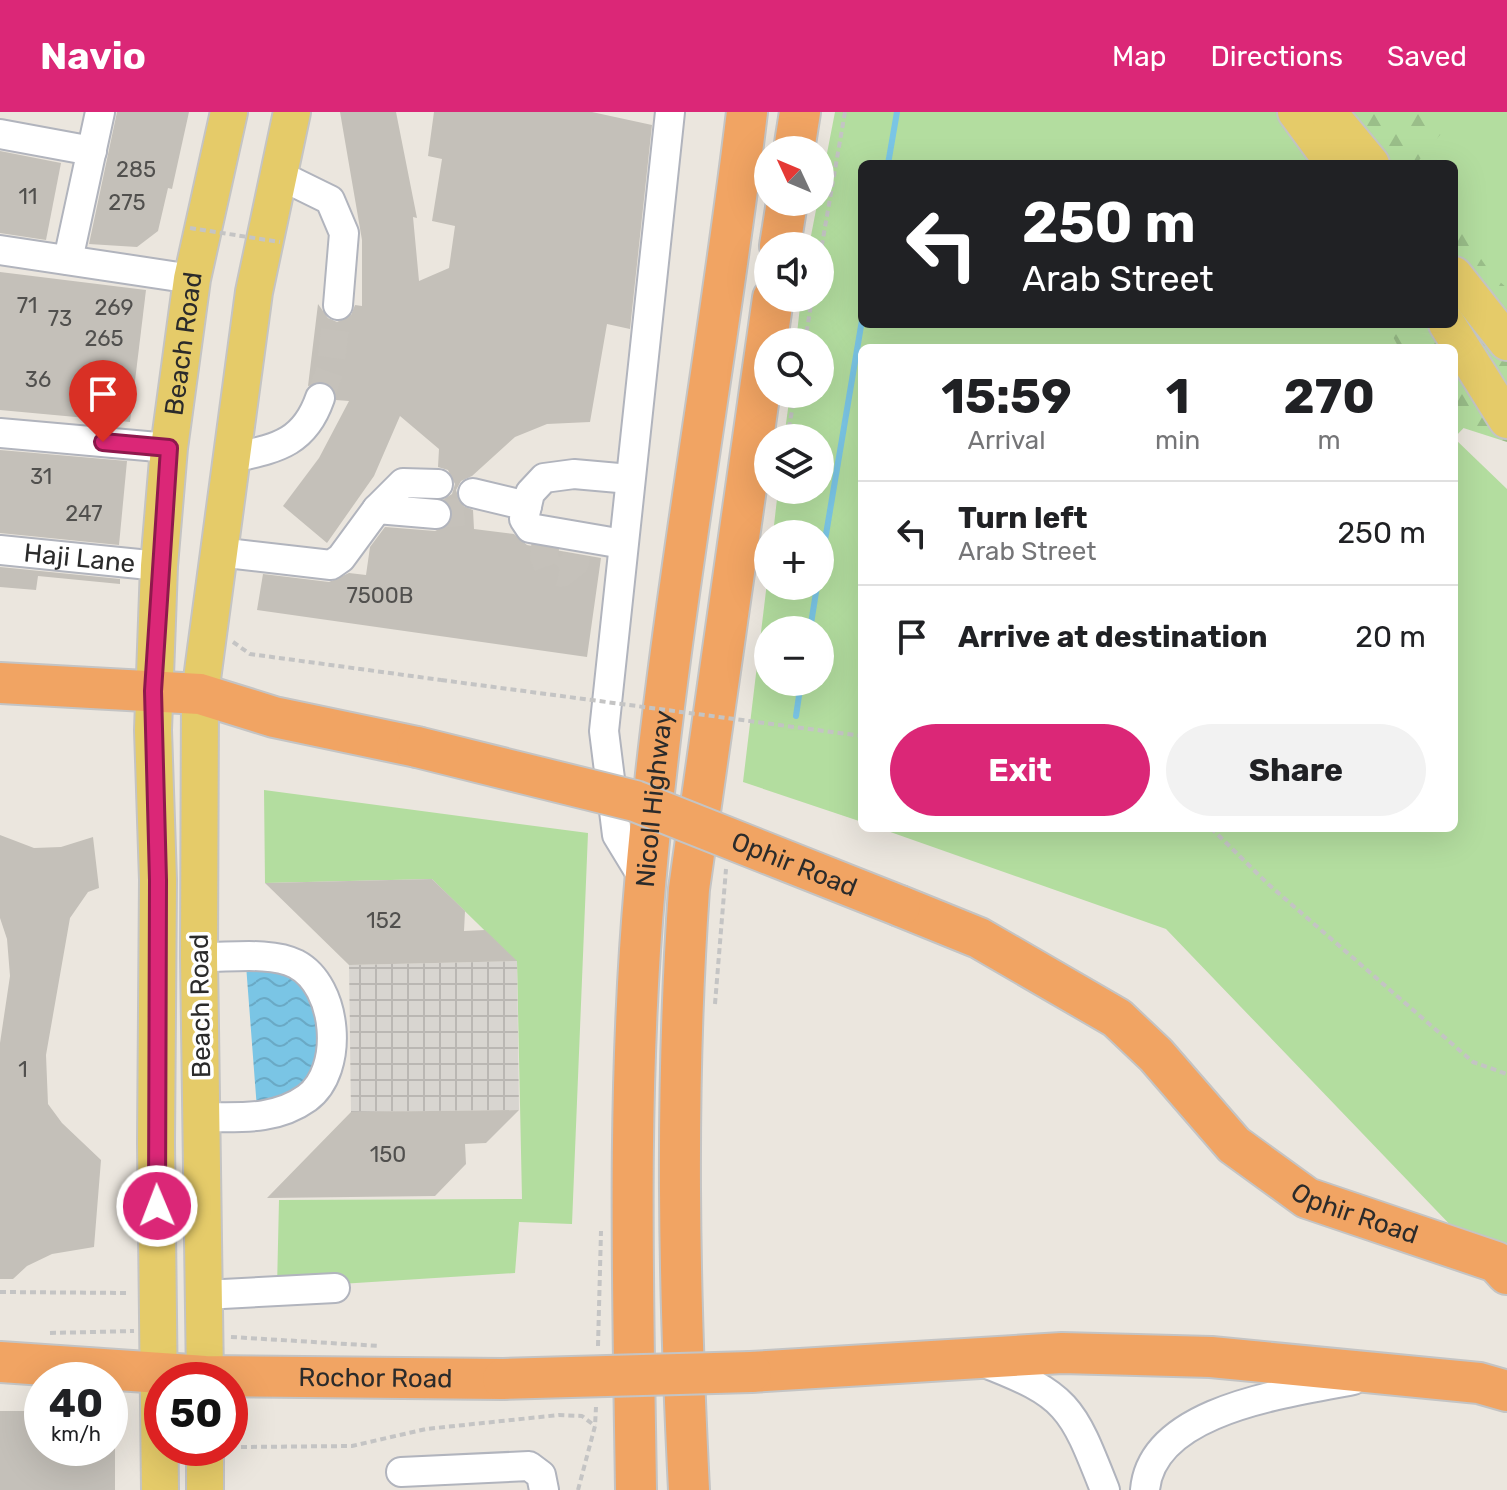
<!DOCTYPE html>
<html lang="en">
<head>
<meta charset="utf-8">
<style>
	body { margin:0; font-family:Rubik,sans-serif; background:#f2f2f2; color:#202124; height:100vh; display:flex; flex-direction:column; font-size:30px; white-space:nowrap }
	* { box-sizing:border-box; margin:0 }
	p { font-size:26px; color:#757577 }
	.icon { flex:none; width:44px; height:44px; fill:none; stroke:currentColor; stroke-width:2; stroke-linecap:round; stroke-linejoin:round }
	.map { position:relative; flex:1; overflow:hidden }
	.panel { position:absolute; left:858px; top:232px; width:600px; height:488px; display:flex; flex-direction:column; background:#fff; border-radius:12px; box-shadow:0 8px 32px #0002 }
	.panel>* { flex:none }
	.hud { position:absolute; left:858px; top:48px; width:600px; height:168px; border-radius:12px; box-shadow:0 8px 32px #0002; background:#202124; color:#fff; overflow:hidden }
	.needle { width:52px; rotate:314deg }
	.buttons { position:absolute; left:754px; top:24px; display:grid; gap:16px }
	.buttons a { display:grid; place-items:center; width:80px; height:80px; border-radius:50%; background:#fff; box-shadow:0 8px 32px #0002; font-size:40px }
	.speed { position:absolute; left:24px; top:1250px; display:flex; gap:16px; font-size:40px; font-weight:700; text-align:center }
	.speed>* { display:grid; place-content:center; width:104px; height:104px; border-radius:50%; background:#fff; box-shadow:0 8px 32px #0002; line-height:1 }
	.speed small { font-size:20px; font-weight:400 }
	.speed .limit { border:12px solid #d22; background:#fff; color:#111 }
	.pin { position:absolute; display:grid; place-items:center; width:68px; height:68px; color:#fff; margin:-82px -34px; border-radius:50% 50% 50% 0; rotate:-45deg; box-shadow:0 0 8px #0007 }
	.pin .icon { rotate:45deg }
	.me { position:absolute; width:88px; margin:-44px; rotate:359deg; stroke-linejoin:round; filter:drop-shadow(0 0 6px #0008) }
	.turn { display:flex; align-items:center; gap:28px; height:168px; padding:0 32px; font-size:36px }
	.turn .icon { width:104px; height:104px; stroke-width:2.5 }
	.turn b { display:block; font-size:56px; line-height:68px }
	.eta { display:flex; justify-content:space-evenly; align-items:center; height:136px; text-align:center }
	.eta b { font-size:48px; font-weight:700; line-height:56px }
	.cta { display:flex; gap:16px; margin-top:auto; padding:16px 32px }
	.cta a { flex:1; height:92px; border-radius:48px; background:#db2777; color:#fff; font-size:32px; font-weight:700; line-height:92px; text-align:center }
	.cta a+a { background:#f2f2f2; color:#202124 }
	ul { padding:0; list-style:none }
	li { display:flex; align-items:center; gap:24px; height:104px; padding:0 32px; border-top:2px solid #e0e0e0 }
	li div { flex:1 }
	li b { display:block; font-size:30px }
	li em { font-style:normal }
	header { display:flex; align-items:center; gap:48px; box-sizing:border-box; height:112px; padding:0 40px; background:#db2777; color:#fff }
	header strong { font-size:38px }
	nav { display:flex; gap:44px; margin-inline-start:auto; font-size:28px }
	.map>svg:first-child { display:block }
	.grass { fill:#b3dd9f; fill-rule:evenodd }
	.forest { fill:url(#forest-firs) }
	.plaza { fill:url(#plaza-grid) }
	.water { fill:url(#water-waves) }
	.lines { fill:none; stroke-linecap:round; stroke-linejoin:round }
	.stream { stroke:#7ac5e5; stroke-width:6 }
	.building { fill:#c4c0b9 }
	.minor-tunnel { stroke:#c5c1ba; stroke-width:28; stroke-dasharray:28 14; stroke-linecap:butt }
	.minor-casing { stroke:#b1b4bd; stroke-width:32 }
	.major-casing { stroke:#c4c4c4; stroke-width:40 }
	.highway-casing { stroke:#c4c4c4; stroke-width:44 }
	.path { stroke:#c4c4c4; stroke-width:4; stroke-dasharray:6 4; stroke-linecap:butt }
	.minor { stroke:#fff; stroke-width:28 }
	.major { stroke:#e5cb69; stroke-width:36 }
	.highway { stroke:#f1a463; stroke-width:40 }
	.highway-bridge-casing { stroke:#c4c4c4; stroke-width:44; stroke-linecap:butt }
	.path-bridge { stroke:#c4c4c4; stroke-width:4; stroke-dasharray:6 4; stroke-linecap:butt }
	.highway-bridge { stroke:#f1a463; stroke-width:40 }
	.route-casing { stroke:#8e194d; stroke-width:20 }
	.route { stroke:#db2777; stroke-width:14 }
	.labels { text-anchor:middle; stroke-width:7; stroke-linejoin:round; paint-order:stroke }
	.number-label { font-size:22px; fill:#51504e }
	.street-label { font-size:26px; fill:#2b2b2b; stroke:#fff }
</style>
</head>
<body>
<header>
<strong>Navio</strong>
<nav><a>Map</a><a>Directions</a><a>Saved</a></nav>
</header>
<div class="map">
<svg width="1507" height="1378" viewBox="0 0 1507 1378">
	<defs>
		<pattern id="forest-firs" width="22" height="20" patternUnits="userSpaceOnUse" patternTransform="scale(2)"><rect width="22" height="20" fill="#b3dd9f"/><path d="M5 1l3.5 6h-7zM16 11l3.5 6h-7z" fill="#9abe89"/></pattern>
		<pattern id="plaza-grid" width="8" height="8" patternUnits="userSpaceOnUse" patternTransform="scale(2)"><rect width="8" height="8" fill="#d8d5d0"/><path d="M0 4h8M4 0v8" fill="none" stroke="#bab7b3"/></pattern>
		<pattern id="water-waves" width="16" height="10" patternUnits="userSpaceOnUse" patternTransform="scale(2)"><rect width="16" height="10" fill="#7ac5e5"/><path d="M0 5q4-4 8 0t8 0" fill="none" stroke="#6aa9c5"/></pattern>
	</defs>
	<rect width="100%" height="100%" fill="#ebe6de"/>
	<g class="grass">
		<path d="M835 0H1507V271L1454 326 1507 377V1172L1166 817 879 716H1454V236H862V710L743 670 768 462V474H820V422H773L778 378H820V326H784L790 282H820V230H796L801 186H820V134H809ZM862 52H1454V212H862ZM768 518H820V570H768Z"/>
		<path d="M264 678 588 721 572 1112 519 1110 515 1161 277 1176 279 1088 522 1087 517 850 432 767 265 771Z"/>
	</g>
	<g class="forest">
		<path d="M1286 0H1459L1416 52H1304L1290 22Z"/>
		<path d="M1454 107 1492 163 1507 176V330L1454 313V236H1399L1386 212H1454Z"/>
	</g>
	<path class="plaza" d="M517 849 519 998 351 1000 349 853Z"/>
	<path class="water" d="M246 853C292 857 321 880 323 929 324 942 310 963 304 976L257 997Z"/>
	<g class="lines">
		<g class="stream">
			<path d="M888 52 897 0"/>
			<path d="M820 458 862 208"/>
			<path d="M810 518 817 474"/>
			<path d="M796 604 801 570"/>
		</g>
	</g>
	<g class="building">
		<path d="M117 0H189L172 77 168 76 158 119 137 135 89 132Z"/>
		<path d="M340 0H396L417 106 413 105 419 169 449 156 455 114 432 109 442 47 428 44 434 0H592L652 13 630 217 607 212 590 310 547 312 515 325 472 364 461 369 456 378 461 393 473 398 474 417 514 422 527 433 601 446 587 545 257 498 263 462 329 470 349 461 366 463 370 435 385 415 435 419 449 412 453 404 451 394 444 387 452 382 455 372 448 358 438 355 439 337 400 304 374 364 327 431 283 394 319 346 349 289 336 288 334 276 326 270 308 274 318 192 328 206 337 210 351 203 355 193 362 194V128Z"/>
		<path d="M0 39 61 51 46 128 0 121Z"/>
		<path d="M0 160 146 178 130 310 0 298Z"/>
		<path d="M0 338 127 349 119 433 0 421Z"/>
		<path d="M0 455 120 467V472L38 464 36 478 0 475Z"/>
		<path d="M0 723 34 736 61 735 93 725 99 776 88 780 70 806 46 943 48 992 62 1011 101 1048 94 1135 52 1142 27 1154 13 1167H0V931L10 864 7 827 0 806Z"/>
		<path d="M432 767 465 799 464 819 485 818 517 849 349 853 265 771Z"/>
		<path d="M519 998 486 1031 465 1032 466 1052 435 1084 267 1086 351 1000Z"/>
		<path d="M0 1299H42V1336H115V1378H0Z"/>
	</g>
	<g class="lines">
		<g class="minor-tunnel">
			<path d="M320 286 330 258 338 193"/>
			<path d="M436 402 473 399"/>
			<path d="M546 427 544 445 549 458 562 461 575 451 578 431"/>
		</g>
		<g class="minor-casing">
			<g id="minor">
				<path d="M0 22 92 39"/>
				<path d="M277 62 330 88 344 121 338 193"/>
				<path d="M0 138 192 167"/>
				<path d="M68 148 100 0"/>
				<path d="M0 321 169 336"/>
				<path d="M233 346C276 336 304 332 320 286"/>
				<path d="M473 381 527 394"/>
				<path d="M377 397 436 402"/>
				<path d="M623 432 530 416 524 407 530 381 544 366 574 362 630 367"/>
				<path id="s1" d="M0 438 159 454"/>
				<path d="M218 440 331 453 341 446 377 397 403 371 438 372"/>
				<path d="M645 769 617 723 604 619 670 0"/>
				<path d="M199 845C227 846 271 839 296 852 338 874 345 958 307 986 275 1009 239 1005 201 1005"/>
				<path d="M204 1183 335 1176"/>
				<path d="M982 1250C1068 1283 1072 1294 1105 1378"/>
				<path d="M401 1360 529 1354 541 1363 544 1378"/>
				<path d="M1145 1378C1152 1296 1291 1281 1353 1268"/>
			</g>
		</g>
		<g class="major-casing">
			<g id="major">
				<path d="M1296 0 1334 52"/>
				<path d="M1328 0 1371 52"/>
				<path d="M1454 163 1507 230"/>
				<path d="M1447 212 1507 308"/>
				<path d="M205 1268 199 845 200 582 254 180 292 0"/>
				<path d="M205 1336V1378"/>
				<path id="s2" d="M160 1378 156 1031 158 768 153 618 159 454 169 336 192 167 229 0"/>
			</g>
		</g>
		<g class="highway-casing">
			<g id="highway">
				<path d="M794 38 800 0"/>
				<path d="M780 134 787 90"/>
				<path d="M0 571 200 582 274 605 417 635"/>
				<path id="s3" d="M900 794 979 826 1117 906 1156 943 1234 1033 1307 1086 1496 1150 1507 1162"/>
				<path id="s4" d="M0 1250 205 1264 503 1267"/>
				<path d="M751 1260 1062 1241 1211 1245 1479 1271 1507 1279"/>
				<path id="s5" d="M636 1378C633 1176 627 974 645 773 667 514 716 258 747 0"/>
				<path d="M689 1378C679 1178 675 977 689 777L773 186"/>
			</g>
		</g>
		<g class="path">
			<path d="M820 144 845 0"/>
			<path d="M805 230 812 186"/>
			<path d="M787 326 795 282"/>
			<path d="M233 530 250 542 441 568"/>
			<path d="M1211 716 1268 772 1473 950 1507 962"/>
			<path d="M715 892 726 757"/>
			<path d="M0 1180 130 1181"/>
			<path d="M50 1221 134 1219"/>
			<path d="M231 1225 380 1234"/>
			<path d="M598 1234 601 1119"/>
			<path d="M241 1335 352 1334 426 1317 559 1303 582 1304 595 1314"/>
			<path d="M578 1378 595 1314 596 1295"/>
		</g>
		<use href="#minor" class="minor"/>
		<use href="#major" class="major"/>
		<use href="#highway" class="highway"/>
		<g class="highway-bridge-casing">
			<g id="highway-bridge">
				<path id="s6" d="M417 635 635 689 900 794"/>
				<path d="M503 1267 751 1260"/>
			</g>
		</g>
		<g class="path-bridge">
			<path d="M190 116 280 130"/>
			<path d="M441 568 862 624"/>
		</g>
		<use href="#highway-bridge" class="highway-bridge"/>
	</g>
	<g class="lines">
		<g class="route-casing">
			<path id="route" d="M103 330 169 336 153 579 158 768 157 1094"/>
		</g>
		<use href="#route" class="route"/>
	</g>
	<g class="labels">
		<g class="number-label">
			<text x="136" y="65">285</text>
			<text x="28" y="92">11</text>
			<text x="127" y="98">275</text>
			<text x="27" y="201">71</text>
			<text x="114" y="203">269</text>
			<text x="60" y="214">73</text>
			<text x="104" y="234">265</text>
			<text x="38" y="275">36</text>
			<text x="41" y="372">31</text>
			<text x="84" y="409">247</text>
			<text x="380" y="491">7500B</text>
			<text x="384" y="816">152</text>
			<text x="23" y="965">1</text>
			<text x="388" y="1050">150</text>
		</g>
		<g class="street-label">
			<text dy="9" stroke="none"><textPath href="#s2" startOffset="1148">Beach Road</textPath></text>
			<text dy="9" stroke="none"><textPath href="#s1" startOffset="80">Haji Lane</textPath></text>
			<text dy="9" stroke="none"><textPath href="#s5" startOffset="692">Nicoll Highway</textPath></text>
			<text dy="9" stroke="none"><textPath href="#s6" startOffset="396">Ophir Road</textPath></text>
			<text transform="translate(200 894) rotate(-91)" y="9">Beach Road</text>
			<text dy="9" stroke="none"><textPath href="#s3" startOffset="558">Ophir Road</textPath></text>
			<text dy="9" stroke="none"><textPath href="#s4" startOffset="376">Rochor Road</textPath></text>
		</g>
	</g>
</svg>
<div class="buttons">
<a><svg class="needle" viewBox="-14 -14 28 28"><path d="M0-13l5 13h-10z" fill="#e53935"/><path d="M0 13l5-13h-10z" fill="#757577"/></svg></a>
<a><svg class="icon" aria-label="sound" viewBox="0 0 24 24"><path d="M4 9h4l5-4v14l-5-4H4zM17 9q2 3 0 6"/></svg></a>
<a><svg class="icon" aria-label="search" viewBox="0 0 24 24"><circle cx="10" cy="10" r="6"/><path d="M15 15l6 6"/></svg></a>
<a><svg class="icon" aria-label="layers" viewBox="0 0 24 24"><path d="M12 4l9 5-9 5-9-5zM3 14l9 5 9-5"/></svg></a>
<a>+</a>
<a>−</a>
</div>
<div class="speed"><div>40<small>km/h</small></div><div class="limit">50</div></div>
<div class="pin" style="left:103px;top:330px;background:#d93025"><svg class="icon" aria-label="arrive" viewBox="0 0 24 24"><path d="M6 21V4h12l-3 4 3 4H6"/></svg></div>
<svg class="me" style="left:157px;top:1094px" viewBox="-20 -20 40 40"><circle r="17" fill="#db2777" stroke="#fff" stroke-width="3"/><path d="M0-11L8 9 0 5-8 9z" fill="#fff"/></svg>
<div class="hud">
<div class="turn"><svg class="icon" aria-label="left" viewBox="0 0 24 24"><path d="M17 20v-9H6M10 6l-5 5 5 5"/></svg><div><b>250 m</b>Arab Street</div></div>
</div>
<section class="panel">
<div class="eta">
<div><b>15:59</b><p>Arrival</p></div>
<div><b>1</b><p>min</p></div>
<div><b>270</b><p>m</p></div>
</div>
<ul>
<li><svg class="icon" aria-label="left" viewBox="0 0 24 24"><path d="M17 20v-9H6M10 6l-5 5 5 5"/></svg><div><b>Turn left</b><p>Arab Street</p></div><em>250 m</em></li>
<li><svg class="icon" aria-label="arrive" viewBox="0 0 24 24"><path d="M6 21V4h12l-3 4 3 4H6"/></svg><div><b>Arrive at destination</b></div><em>20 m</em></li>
</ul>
<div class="cta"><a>Exit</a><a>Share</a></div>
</section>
</div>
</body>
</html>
